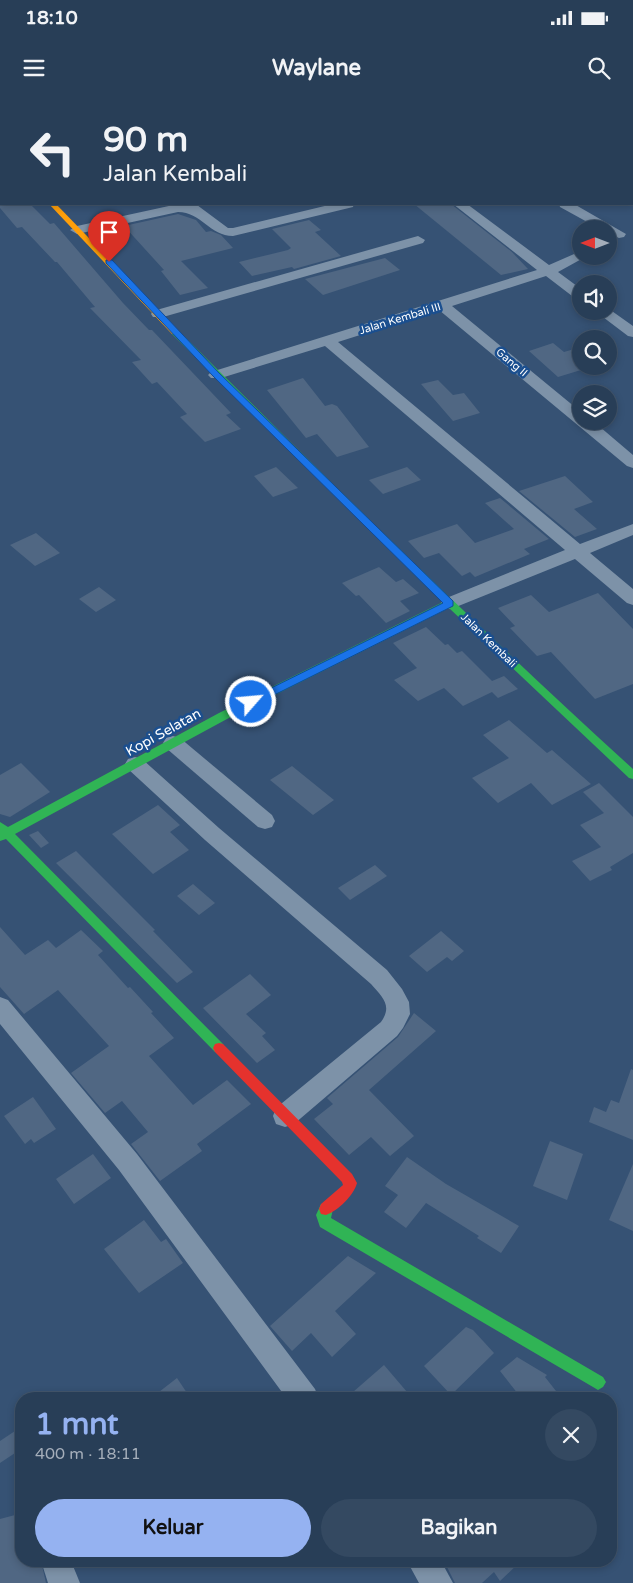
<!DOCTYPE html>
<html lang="id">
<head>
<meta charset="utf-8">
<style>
	body { margin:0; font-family:"Varela Round",sans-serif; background:#344961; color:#f1f3f6; height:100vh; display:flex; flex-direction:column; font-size:19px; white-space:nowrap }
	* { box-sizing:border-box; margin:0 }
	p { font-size:16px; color:#a5aeba }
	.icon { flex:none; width:28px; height:28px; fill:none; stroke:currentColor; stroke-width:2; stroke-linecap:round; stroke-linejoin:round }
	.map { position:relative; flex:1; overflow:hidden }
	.sheet { position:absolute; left:15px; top:1292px; width:602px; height:175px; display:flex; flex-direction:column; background:#283e57; border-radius:20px; box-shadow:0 2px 8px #0003,0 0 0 1px #44576d }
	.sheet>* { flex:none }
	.hud { position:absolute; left:0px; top:0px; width:634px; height:105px; box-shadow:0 2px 8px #0003,0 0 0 1px #44576d; background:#283e57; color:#f1f3f6; overflow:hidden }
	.needle { width:32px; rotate:270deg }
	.tools { position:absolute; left:572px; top:120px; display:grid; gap:10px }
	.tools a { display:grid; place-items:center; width:45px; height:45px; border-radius:50%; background:#283e57; box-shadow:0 2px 8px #0003,0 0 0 1px #44576d; font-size:25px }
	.pin { position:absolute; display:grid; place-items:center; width:42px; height:42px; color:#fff; margin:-51px -21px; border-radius:50% 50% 50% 0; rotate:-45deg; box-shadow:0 0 5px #0007 }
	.pin .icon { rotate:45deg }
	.me { position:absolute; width:55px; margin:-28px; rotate:63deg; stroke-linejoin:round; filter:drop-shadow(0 0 4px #0008) }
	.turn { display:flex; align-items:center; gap:18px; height:105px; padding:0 20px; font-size:22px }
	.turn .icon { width:65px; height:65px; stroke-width:2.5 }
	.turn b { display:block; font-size:35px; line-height:42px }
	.round { display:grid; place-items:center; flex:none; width:52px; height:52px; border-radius:26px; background:#344961 }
	.overview { display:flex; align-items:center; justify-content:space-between; height:85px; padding:0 20px }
	h1 { font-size:30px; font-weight:700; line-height:38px; color:#95b2f1 }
	.primary-button { display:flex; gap:10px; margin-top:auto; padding:10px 20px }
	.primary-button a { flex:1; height:58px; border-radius:30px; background:#95b2f1; color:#111; font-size:20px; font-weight:700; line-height:58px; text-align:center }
	.primary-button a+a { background:#344961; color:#f1f3f6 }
	.status { display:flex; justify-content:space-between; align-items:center; height:35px; padding:0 25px; background:#283e57; direction:ltr }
	.status svg { height:14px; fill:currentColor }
	header { display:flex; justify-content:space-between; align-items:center; height:65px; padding:0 20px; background:#283e57; font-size:22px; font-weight:700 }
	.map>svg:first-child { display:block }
	.building { fill:#506783 }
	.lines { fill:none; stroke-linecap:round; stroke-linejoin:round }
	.street { fill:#7d92a8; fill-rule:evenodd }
	.fast { fill:#30b455; fill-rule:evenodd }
	.slow { fill:#ff9f0a; fill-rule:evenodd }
	.jam { fill:#e5322d; fill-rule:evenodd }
	.route { fill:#1a73e8; stroke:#114b97 }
	.labels { text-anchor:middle; stroke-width:5; stroke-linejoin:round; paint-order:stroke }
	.far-street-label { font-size:11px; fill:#fff; stroke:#1b4f8f }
	.street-label { font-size:14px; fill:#fff; stroke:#1b4f8f }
</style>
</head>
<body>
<div class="status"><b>18:10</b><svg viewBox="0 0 49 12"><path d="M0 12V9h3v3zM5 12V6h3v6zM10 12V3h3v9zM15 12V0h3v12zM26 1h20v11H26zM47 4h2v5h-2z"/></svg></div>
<header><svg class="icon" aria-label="menu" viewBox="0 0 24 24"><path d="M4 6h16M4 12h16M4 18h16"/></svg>Waylane<svg class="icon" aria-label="search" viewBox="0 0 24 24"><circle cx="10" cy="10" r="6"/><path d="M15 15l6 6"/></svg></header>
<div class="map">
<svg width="633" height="1483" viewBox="0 0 633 1483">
	<rect width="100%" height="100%" fill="#365274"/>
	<g class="building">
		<path d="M0 104H30L50 124 54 123 123 203 149 230H152L231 313 226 315 241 329 205 342 180 317 187 314 157 282 152 284 132 262 141 260 90 208 95 207 57 162H55L22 127 17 128 0 108Z"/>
		<path d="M414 104H451L512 152 528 169 501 175Z"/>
		<path d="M178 114 196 120 206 132 211 131 221 135 233 148 181 161 208 188 180 195 161 171 164 170 124 126Z"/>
		<path d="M309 120 321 130 315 132 341 156 294 169 292 167 252 176 239 162 288 150 291 148 272 129Z"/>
		<path d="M385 158 400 170 323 195 305 179Z"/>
		<path d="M553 243 564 252 581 247V270L558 277 529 251Z"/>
		<path d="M303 278 325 306 332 304 337 306 369 347 337 357 317 334 306 338 267 290Z"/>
		<path d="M438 280 453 295 464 293 480 313 453 321 421 284Z"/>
		<path d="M276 367 298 388 273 397 254 376Z"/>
		<path d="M407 367 421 380 383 394 369 380Z"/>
		<path d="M565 376 593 402 574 409 597 429 575 437 519 391Z"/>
		<path d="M500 398 549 439 524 449 530 454 475 477 470 472 462 476 439 453 424 458 408 441 457 424 475 443 514 429 485 403Z"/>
		<path d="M36 433 60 453 35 466 10 445Z"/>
		<path d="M379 467 396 482 403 479 419 493 400 501 410 511 386 523 359 495 356 496 342 483Z"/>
		<path d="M99 487 116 500 96 512 79 499Z"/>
		<path d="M598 493 633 529V584L595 599 551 552 537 556 510 528 515 526 498 508 531 495 549 512Z"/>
		<path d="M426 527 445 545 448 544 457 553 462 551 492 581 504 576 518 589 498 598 492 592 463 606 444 588 418 601 394 580 417 568 393 543Z"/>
		<path d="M509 620 547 653 552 650 591 684 552 705 531 683 498 703 472 678 509 658 483 635Z"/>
		<path d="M21 663 50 692 10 717 0 714V675Z"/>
		<path d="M292 666 334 700 313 715 270 680Z"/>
		<path d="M599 683 633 717V753L610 767 612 770 590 781 572 761 601 747 580 725 604 713 583 692Z"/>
		<path d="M158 705 180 725 170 732 189 750 153 774 112 734Z"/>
		<path d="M38 731 49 743 41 748 29 735Z"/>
		<path d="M76 751 155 830 153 831 193 872 177 883 56 763Z"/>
		<path d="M375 765 387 776 350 800 338 788Z"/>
		<path d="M193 784 215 803 199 815 177 796Z"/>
		<path d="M0 827 25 855 48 840 56 848 81 830 103 851 98 855 128 888 130 887 153 912 151 913 174 938 149 956 193 1005 227 980 251 1004 197 1044 202 1051 160 1081 131 1044 148 1032 122 1001 105 1013 71 973 109 946 58 890 24 914 0 887Z"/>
		<path d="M441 831 464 851 452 861 447 857 427 872 409 856Z"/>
		<path d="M250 874 271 895 246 914 266 933 262 936 275 950 257 963 203 908Z"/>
		<path d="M414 913 436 931 369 990 414 1036 390 1056 371 1037 349 1055 314 1019 333 1004 327 998 398 937Z"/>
		<path d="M631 969 633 970V1040L589 1022 594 1007 606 1012 611 1000 619 1003Z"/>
		<path d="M33 997 56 1029 34 1043 31 1039 25 1044 4 1016Z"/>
		<path d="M550 1041 583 1054 567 1100 533 1086Z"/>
		<path d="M93 1054 111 1078 74 1104 56 1079Z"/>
		<path d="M407 1057 446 1084 519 1126 501 1153 477 1138 479 1136 426 1103 406 1128 384 1112 398 1095 385 1086Z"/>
		<path d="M633 1064V1131L609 1120Z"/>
		<path d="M144 1120 161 1142 166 1139 183 1163 139 1193 104 1149Z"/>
		<path d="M348 1156 376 1173 335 1211 356 1234 332 1257 311 1233 292 1251 270 1226Z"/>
		<path d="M466 1227 473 1230 494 1253 451 1295 424 1266Z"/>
		<path d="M517 1257 547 1275 545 1277 556 1291 547 1299H522L500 1271Z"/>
		<path d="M384 1265 413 1299H345Z"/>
		<path d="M177 1278 191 1299H150Z"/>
		<path d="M21 1327V1349L0 1363V1341Z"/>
		<path d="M15 1415 20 1461H41L46 1483H0V1419Z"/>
		<path d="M444 1461H521L500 1481 494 1472 482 1483H455Z"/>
	</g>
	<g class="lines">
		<g class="street">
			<path d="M392 0H405L406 1H393Z"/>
			<path d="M569 0H583L584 1H570Z"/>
			<rect x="632" y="18" width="1" height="8"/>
			<path d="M0 25 1 26V33H0Z"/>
			<path d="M178 104 197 105 228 128H233L333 104H354L353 107 233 136C210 136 201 112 178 112L77 134 70 130 77 126Z"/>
			<path d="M453 104H467L549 165 581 151V156H587L558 172 581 189V200L576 199 546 176 452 206 581 312V321H593L633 355V368L627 366 439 210 338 242 580 444 633 424V435L590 453 633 489V505L627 503 575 459 456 507 450 509 444 507 441 503 444 499 565 450 325 246 221 278H211L208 275 211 272 537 170Z"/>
			<path d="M559 104H574L626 134 624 137 619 138 609 134V129H600L560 107Z"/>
			<path d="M418 136 425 140 423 143 163 217H153L151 214 153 211Z"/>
			<path d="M609 209 633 226V237L628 236 595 211H609Z"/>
			<path d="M173 636 180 638 272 715 275 721 272 727 265 729 258 727 166 648 163 643 166 638Z"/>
			<path d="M135 657 142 659 219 728 387 870 402 889 409 902 410 914 403 928 397 936 294 1024 285 1027 276 1024 273 1016 276 1008 381 922C393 905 382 897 371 884L205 740 128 669 125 664 128 659Z"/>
			<path d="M0 897 8 900 137 1054 315 1289 319 1299H287L119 1070 0 924Z"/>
			<path d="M43 1461H71L80 1483H48L42 1464Z"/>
			<path d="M407 1461H441L453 1483H419Z"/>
		</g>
		<g class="fast">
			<path d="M172 230H178C327 379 477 527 633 669V679L629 678 449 508 227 619 15 734 223 944 225 948 223 952 219 953 215 952 6 739 0 741V722L8 727 219 613 443 502 172 234Z"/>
			<path d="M326 1103 331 1104 333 1109 331 1118 603 1277 606 1282 603 1287 598 1290 593 1287 320 1127 316 1115 321 1104Z"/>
		</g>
		<g class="slow">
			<rect x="0" y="47" width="1" height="6"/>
			<path d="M49 104H56L178 230V234H172Z"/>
		</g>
		<path class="jam" d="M219 943 223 944 352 1074 357 1083C354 1095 338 1111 326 1115L321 1114 319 1109 321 1104 343 1085 342 1082 215 952 213 948 215 944Z"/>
	</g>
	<path class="route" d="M106 160H112L219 273 453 501V506L254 605H247L246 602 247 600 443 503 213 276 106 163Z"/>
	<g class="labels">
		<g class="far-street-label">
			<text transform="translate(400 218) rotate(-17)" y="4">Jalan Kembali III</text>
			<text transform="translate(512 262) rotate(40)" y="4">Gang II</text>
			<text transform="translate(489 540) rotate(44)" y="4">Jalan Kembali</text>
		</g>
		<g class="street-label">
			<text transform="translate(163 632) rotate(-29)" y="5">Kopi Selatan</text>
		</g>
	</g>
</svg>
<div class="tools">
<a><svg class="needle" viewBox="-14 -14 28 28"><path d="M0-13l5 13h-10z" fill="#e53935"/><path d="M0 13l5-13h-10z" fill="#a5aeba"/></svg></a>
<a><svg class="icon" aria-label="sound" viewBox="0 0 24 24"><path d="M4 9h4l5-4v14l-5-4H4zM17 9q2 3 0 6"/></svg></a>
<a><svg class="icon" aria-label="search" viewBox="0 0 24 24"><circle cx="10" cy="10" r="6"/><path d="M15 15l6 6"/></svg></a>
<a><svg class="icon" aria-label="layers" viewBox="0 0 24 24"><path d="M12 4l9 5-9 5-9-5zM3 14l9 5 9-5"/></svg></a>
</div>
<div class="pin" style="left:109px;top:162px;background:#d93025"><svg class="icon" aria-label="arrive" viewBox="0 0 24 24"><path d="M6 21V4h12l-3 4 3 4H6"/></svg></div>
<svg class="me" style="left:251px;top:602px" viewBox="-20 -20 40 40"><circle r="17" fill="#1a73e8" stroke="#fff" stroke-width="3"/><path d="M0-11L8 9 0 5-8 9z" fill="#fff"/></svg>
<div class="hud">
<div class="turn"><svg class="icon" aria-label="left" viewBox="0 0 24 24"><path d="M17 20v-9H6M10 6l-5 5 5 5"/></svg><div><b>90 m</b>Jalan Kembali</div></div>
</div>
<section class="sheet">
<div class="overview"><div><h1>1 mnt</h1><p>400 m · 18:11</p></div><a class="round"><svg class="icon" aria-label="close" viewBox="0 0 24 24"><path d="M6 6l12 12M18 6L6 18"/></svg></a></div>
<div class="primary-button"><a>Keluar</a><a>Bagikan</a></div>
</section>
</div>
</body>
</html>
